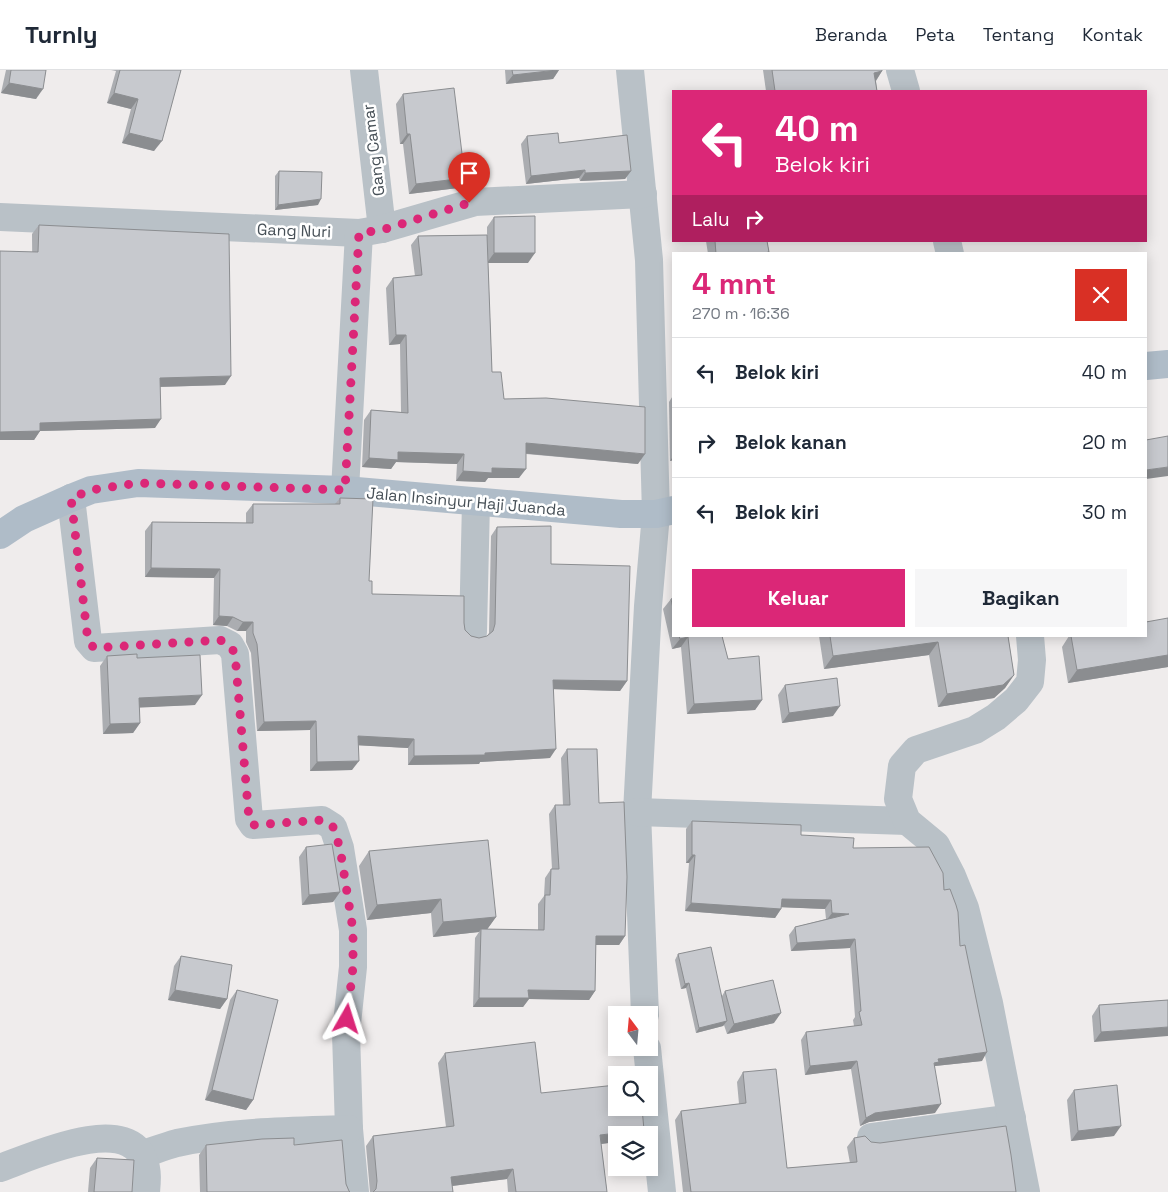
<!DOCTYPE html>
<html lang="id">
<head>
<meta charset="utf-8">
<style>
	body { margin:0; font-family:"Space Grotesk",sans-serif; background:#f6f6f7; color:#1f2937; height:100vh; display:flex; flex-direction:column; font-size:19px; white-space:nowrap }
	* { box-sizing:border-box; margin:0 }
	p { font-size:16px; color:#747a83 }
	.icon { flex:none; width:28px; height:28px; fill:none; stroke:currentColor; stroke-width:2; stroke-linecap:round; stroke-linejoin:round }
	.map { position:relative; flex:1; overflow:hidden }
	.drawer { position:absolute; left:672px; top:182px; width:475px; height:385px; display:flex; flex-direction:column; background:#fff; border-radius:0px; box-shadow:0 2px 12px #0003 }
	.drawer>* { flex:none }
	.guide { position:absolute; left:672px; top:20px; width:475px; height:152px; border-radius:0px; box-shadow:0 2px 12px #0003; background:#db2777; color:#fff; overflow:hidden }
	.needle { width:32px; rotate:344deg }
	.tools { position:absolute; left:608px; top:936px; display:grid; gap:10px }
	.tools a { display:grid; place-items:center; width:50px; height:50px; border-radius:0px; background:#fff; box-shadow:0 2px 12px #0003; font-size:25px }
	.pin { position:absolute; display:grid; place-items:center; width:42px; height:42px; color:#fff; margin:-51px -21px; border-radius:50% 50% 50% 0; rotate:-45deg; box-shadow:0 0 5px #0007 }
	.pin .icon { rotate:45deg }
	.me { position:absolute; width:55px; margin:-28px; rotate:6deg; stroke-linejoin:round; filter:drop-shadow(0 0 4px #0008) }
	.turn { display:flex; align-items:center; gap:18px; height:105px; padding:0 20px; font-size:22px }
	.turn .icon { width:65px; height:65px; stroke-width:2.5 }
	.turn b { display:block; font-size:35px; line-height:42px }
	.then { display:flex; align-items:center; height:48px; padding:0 20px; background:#0003; gap:10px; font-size:19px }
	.round { display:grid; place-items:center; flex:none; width:52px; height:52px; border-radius:0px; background:#f6f6f7 }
	.overview { display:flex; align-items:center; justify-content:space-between; height:85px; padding:0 20px }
	h1 { font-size:30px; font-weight:800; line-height:38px; color:#db2777 }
	.action { display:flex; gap:10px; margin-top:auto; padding:10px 20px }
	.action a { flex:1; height:58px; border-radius:0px; background:#db2777; color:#fff; font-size:20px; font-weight:800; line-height:58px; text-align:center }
	.action a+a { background:#f6f6f7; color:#1f2937 }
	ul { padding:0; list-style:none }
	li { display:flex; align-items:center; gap:15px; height:70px; padding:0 20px; border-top:1px solid #e0e1e3 }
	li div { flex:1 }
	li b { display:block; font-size:19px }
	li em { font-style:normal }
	header { display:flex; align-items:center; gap:30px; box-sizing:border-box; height:70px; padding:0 25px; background:#fff; border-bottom:1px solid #e0e1e3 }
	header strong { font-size:24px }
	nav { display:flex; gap:28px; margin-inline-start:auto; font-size:18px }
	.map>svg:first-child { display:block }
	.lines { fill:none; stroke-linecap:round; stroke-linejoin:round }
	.minor { stroke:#b9c1c7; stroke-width:28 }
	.major { stroke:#afbcc8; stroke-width:28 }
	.wall { fill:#abadb1 }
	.shaded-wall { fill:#8b8d90 }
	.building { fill:#c7c9ce; stroke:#8b8d90 }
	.route { stroke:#db2777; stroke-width:9; stroke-dasharray:0 16.2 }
	.labels { text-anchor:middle; stroke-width:5; stroke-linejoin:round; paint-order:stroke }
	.street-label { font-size:16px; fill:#475057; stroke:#fff }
</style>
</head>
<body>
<header>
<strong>Turnly</strong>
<nav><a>Beranda</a><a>Peta</a><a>Tentang</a><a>Kontak</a></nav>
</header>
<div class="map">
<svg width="1168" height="1122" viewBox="0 0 1168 1122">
	<rect width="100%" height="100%" fill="#efecec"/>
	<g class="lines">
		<g class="minor">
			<path d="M364 0 382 159"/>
			<path d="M630 0 649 190 656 444 648 536 637 742 645 945"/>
			<path d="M900 0 906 21"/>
			<path d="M0 147 359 163 382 159 475 132 643 124"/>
			<path d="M947 171 950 184"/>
			<path d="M345 420 359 163"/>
			<path d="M71 428 88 571 94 578 220 570 230 575 235 584 249 749 253 755 322 750 333 757 340 778 353 860V897L346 963 349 1059 355 1122"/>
			<path d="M473 562 476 432"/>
			<path d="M637 742 907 751"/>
			<path d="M647 978 662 1122"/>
			<path d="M871 1067 1012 1048"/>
			<path d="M141 1085C153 1081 165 1076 177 1073 233 1061 292 1061 349 1059"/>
			<path d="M0 1098C31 1087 128 1042 144 1091 148 1101 147 1112 146 1122"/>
			<path d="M1026 1122 989 933 965 838 952 806 936 775 907 751 898 729 902 696 916 680 975 660 996 647 1016 630 1030 612 1032 590 1030 566"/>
		</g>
		<g class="major">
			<path d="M1146 296 1168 294"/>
			<path d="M0 465 24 449 71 428 91 420 138 413 345 420 621 444H656L674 440"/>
		</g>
	</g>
	<g class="wall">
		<path d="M6 0H46L36 29 1 23Z"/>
		<path d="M111 0H181L154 81 122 73 131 39 107 33 116 1Z"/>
		<path d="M505 0H559L553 9 506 14Z"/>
		<path d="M763 0H882V1L876 11 877 21H766Z"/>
		<path d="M403 24 458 118 409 124 403 74H400L396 34Z"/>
		<path d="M527 66 559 73 631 101 625 109 580 111 579 108 526 114 521 74Z"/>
		<path d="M279 101 318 135 275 140V106Z"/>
		<path d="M494 147 528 193H488L492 302 504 329 638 394 526 384 519 408H488L485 412 456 411 457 394 396 392 391 399 362 397 364 350 371 340 401 342 400 274 389 275 386 218 393 208 415 206 411 175 418 166 487 165V157Z"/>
		<path d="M39 155 225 315 160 317 155 358 40 361 34 370 32 164Z"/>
		<path d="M706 171H767L769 182 768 184H708Z"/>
		<path d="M674 324V390L670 391 669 332Z"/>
		<path d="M340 428 369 511 372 524 464 553 465 560 471 566 479 568 487 566 489 563 491 466 497 457 551 494 627 611 620 621 554 619 550 688 480 692 479 694 408 695V678L358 675 352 700 310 701V660L257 661 251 583 246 572V561H237L227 556 213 555 214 508 145 507V461L152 452 246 453V443L253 434H335Z"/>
		<path d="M674 528V566H722L728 589 762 630 755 640 687 644 681 577 672 579 663 539 671 529Z"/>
		<path d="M1168 548V597L1068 613 1062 577 1069 566H1146Z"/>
		<path d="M819 566H1008L1014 605 1005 618 994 628 938 637 929 585 824 599Z"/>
		<path d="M107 586 137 588 195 635 139 637 140 653 133 663 103 664 100 596Z"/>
		<path d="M785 615 833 646 782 653 778 625Z"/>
		<path d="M567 679 599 733 625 866 619 875H596L595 921 589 930 529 929 523 937H473L475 868 479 862 433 867 431 843 367 850 359 796 369 781 496 847 487 859 538 860V834L544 826 545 808 551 799H552L549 744 555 735H563L561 688Z"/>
		<path d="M692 751 801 765 853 778 944 820 960 876 982 991 935 996V1043L869 1052 860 1056 851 999 805 1005 801 970 806 962 854 956 853 950 855 947 850 878 791 881 789 865 795 857 826 849 825 839 781 837V839L775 848 685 841 689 793H686V759Z"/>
		<path d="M306 777 340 822 333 832 302 835 299 787Z"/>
		<path d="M678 884 722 926 725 921 774 953 727 964 724 955 723 956 696 963 686 918 681 919 675 890Z"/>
		<path d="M181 886 227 929 220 939 168 930 174 896Z"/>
		<path d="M237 920 253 1030 246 1040 205 1030 230 930Z"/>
		<path d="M1168 930 1094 972 1092 946 1099 935Z"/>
		<path d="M445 983 541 1023 616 1072 601 1074 607 1122H508L507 1109 452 1116 453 1122H370L366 1076 373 1066 446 1057 438 993Z"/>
		<path d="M743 1002 787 1098 850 1093 847 1077 854 1068 871 1072 1016 1122H683L675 1050 681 1041 739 1034 737 1012Z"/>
		<path d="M1074 1020 1114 1066 1071 1071 1067 1030Z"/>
		<path d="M206 1075H294L346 1114 349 1121 350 1122H200L199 1085Z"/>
		<path d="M97 1088 132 1122H88L90 1098Z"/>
	</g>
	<g class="shaded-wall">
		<path d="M559 0 553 9 506 14 513 5Z"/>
		<path d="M882 1 875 12 874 3Z"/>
		<path d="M9 13 43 19 36 29 1 23Z"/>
		<path d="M114 23 138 29 131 39 107 33Z"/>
		<path d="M129 63 162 71 154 81 122 73Z"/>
		<path d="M407 64H410L403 74H400Z"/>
		<path d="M585 100 579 108 526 114 531 106Z"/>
		<path d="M631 101 625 109 580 111 585 103Z"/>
		<path d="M465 108 458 118 409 124 416 114Z"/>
		<path d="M321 129 318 135 275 140 278 135Z"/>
		<path d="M494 183H535L528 193H487Z"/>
		<path d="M396 265H406L400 274 389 275Z"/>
		<path d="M231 306 225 315 154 317 160 308Z"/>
		<path d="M161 349 155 358 40 361 34 370H0V362L40 353Z"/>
		<path d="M526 373 645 384 638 394 520 383Z"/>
		<path d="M398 382 464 384 457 394 396 392 391 399 362 397 369 388Z"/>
		<path d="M674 385V390L670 391Z"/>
		<path d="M1168 397V406L1146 409V400Z"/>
		<path d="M492 398 526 399 519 408H488L485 412 456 411 463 401Z"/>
		<path d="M151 498 220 499 214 508 145 507Z"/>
		<path d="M219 546 233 547 227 556 213 555Z"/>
		<path d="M243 552H253L246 561H237Z"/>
		<path d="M688 567 681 577 672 579 680 569Z"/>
		<path d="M938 572 929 585 824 599 833 586Z"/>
		<path d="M1168 585V597L1068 613 1077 600Z"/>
		<path d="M1014 605 1005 618 994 628 938 637 947 624Z"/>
		<path d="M553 610 627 611 620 621 547 619Z"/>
		<path d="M202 625 195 635 132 638 139 628Z"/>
		<path d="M762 630 755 640 687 644 694 634Z"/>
		<path d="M840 636 833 646 782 653 789 643Z"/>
		<path d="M316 651 310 660 257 661 264 652Z"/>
		<path d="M140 653 133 663 103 664 110 654Z"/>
		<path d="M358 666 414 669 408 678 352 675Z"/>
		<path d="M556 679 550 688 480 692 479 694 408 695 414 686Z"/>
		<path d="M359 691 352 700 310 701 317 692Z"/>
		<path d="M692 785H695L689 793H686Z"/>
		<path d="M340 822 333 832 302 835 309 825Z"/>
		<path d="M441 829 431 843 367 850 377 835Z"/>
		<path d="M782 829 831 830 825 839 776 837Z"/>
		<path d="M691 833 781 839 775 848 685 841Z"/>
		<path d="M832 843 849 844 826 851Z"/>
		<path d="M496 847 486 861 481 859 479 862 433 867 443 852Z"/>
		<path d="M596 866H625L619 875H590Z"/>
		<path d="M855 869 850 878 791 881 797 873Z"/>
		<path d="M689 913 686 918 681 919 685 914Z"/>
		<path d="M175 920 227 929 220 939 168 930Z"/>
		<path d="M528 920 595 921 589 930 529 929 523 937H473L479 928Z"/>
		<path d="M781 943 774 953 727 964 734 954Z"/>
		<path d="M727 951 723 956 696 963 699 958Z"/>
		<path d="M1168 957V966L1094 972 1101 962Z"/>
		<path d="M987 982 982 991 935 996 933 1000 929 1001 938 989Z"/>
		<path d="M857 991 851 999 805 1005 810 996Z"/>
		<path d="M212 1020 253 1030 246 1040 205 1030Z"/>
		<path d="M941 1034 935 1043 869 1052 860 1056 866 1048 875 1043Z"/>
		<path d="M1121 1056 1114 1066 1071 1071 1078 1061Z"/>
		<path d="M644 1060 640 1065H616V1072L593 1075 600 1065Z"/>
		<path d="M513 1099 507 1109 444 1117 451 1107Z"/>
	</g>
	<g class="building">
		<path d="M11 0H46L43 19 9 13Z"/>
		<path d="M120 0H181L162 71 129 63 138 29 114 23Z"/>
		<path d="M512 0H557L513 5Z"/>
		<path d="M772 0H882V1L874 3 877 21H775Z"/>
		<path d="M454 18 465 108 416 114 410 64H407L403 24Z"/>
		<path d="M558 63 559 73 627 65 631 101 585 103V100L531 106 527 66Z"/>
		<path d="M279 101 322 102 321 129 278 135Z"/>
		<path d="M535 146V183H494V147Z"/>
		<path d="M39 155 229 164 231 306 160 308 161 349 40 353V361L0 362V181L38 182Z"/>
		<path d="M487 165 492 302H501L504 329 546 328 645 337V384L526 373V399L492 398V403L463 401 464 384 398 382V390L369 388 371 340 408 343 406 265H396L393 208 422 205 418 166Z"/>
		<path d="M715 171H767L769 182 759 184H716Z"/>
		<path d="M1168 366V397L1146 400V370Z"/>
		<path d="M340 428 373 429 369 511H372V524L464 526V553L465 560 471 566 479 568 487 566 493 561 495 554 497 457 551 456V494L630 496 627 611 553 610 556 679 485 683V685L414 686V669L358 666 359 691 317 692 316 651 264 652 257 574 253 563V552H243L233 547 219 546 220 499 151 498 152 452 253 453V434H340Z"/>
		<path d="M674 528V543L671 529Z"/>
		<path d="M1168 548V585L1077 600 1071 566H1146V552Z"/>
		<path d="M679 566H722L728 589 759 586 762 630 694 634 688 567 680 569Z"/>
		<path d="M830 566H1008L1014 605 1003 615 947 624 938 572 833 586Z"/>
		<path d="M137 584V588L200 585 202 625 139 628 140 653 110 654 107 586Z"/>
		<path d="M837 608 840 636 789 643 785 615Z"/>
		<path d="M567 679H597L599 733 624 732 627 807 625 866H596L595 921 528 920 529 928H479L481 859 544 860 545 825H550L551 799H559L555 735H570Z"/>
		<path d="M692 751 801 755V765L854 768 853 778 929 777 943 803 944 820 950 819 956 835 958 842 960 876 965 875 987 982 938 989 939 992 934 993 941 1034 875 1043 866 1048 857 991 810 996 806 962 862 955 859 942 861 941 855 869 797 873 795 857 849 844 832 843 831 830 782 829 781 839 691 833 695 785H692Z"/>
		<path d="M488 770 496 847 443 852 441 829 377 835 369 781Z"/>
		<path d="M332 774 340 822 309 825 306 777Z"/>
		<path d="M711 877 727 951 699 958 689 913 685 914 678 884Z"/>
		<path d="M181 886 232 895 227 929 175 920Z"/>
		<path d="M773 910 781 943 734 954 725 921Z"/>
		<path d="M237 920 278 930 253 1030 212 1020Z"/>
		<path d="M1168 930V957L1101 962 1099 935Z"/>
		<path d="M535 972 541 1023 616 1015V1038H642L644 1060 600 1065 607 1122H516L513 1099 451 1107 453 1122H373L376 1119 377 1111 373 1066 454 1056 445 983Z"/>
		<path d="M776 999 787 1098 857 1092 854 1068 865 1066 871 1072 880 1073 1006 1056 1011 1085 1016 1122H691L681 1041 746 1033 743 1002Z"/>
		<path d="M1117 1015 1121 1056 1078 1061 1074 1020Z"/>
		<path d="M294 1068V1075L342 1070 346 1114 349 1121 350 1122H207L206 1075 262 1069Z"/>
		<path d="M97 1088 134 1090 132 1122H94Z"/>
	</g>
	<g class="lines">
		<path class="route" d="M347 949 353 897V860L340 778 333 757 322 750 253 755 249 749 235 584 230 575 220 570 94 578 88 571 71 428 91 420 138 413 345 420 359 163 382 160 469 133"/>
	</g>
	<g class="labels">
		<g class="street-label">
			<text transform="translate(373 80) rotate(-97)" y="6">Gang Camar</text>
			<text transform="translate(294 160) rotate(2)" y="6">Gang Nuri</text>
			<text transform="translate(466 431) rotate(5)" y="6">Jalan Insinyur Haji Juanda</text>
		</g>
	</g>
</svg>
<div class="tools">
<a><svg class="needle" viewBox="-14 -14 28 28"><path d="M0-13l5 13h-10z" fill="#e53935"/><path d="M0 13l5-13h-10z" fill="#747a83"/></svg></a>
<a><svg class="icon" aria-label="search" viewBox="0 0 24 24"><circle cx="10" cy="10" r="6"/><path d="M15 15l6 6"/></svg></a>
<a><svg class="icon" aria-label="layers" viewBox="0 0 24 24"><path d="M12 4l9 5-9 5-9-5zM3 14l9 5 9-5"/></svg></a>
</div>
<div class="pin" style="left:469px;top:133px;background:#d93025"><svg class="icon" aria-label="arrive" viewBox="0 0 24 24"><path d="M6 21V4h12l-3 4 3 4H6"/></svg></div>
<svg class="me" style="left:347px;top:949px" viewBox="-20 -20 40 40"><path d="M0-17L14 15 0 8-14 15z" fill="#db2777" stroke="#fff" stroke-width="4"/></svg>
<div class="guide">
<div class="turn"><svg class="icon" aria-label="left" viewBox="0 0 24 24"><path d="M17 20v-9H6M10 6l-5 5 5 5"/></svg><div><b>40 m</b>Belok kiri</div></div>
<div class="then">Lalu<svg class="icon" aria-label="right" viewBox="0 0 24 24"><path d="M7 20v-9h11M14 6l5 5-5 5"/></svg></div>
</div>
<section class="drawer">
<div class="overview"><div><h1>4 mnt</h1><p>270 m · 16:36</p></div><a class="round" style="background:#d93025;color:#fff"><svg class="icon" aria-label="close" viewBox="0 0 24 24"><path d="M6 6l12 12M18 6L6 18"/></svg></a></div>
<ul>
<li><svg class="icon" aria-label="left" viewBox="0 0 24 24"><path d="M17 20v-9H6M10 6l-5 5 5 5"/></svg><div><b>Belok kiri</b></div><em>40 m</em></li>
<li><svg class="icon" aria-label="right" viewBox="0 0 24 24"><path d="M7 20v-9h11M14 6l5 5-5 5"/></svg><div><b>Belok kanan</b></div><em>20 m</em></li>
<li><svg class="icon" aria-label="left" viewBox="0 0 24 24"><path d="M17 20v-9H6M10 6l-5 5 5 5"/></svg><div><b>Belok kiri</b></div><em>30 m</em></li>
</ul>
<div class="action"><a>Keluar</a><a>Bagikan</a></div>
</section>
</div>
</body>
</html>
